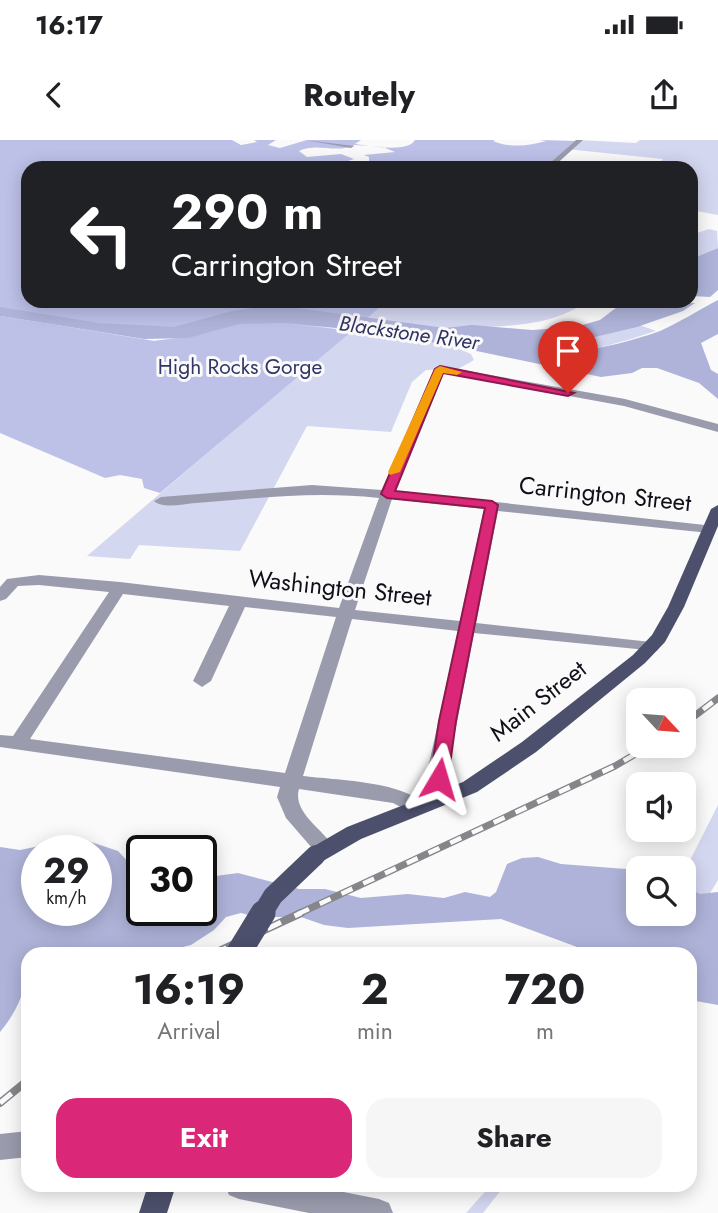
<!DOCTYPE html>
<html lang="en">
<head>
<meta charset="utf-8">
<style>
	body { margin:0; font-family:Jost,sans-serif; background:#f6f6f6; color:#202124; height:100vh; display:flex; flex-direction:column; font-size:26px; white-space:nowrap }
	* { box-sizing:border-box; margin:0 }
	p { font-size:23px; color:#757577 }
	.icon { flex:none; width:38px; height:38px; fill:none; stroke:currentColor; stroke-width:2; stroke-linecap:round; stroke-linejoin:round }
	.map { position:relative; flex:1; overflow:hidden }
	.drawer { position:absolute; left:21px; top:807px; width:676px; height:245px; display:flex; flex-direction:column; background:#fff; border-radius:21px; box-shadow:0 4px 18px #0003 }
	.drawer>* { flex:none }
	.banner { position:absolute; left:21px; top:21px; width:677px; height:147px; border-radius:21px; box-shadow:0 4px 18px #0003; background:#202124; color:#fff; overflow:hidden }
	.needle { width:46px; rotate:116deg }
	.tools { position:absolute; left:626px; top:548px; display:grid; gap:14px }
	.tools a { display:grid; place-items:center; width:70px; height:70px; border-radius:14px; background:#fff; box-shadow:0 4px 18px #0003; font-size:35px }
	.speed { position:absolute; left:21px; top:695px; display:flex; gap:14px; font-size:35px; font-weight:700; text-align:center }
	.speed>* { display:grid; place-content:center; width:91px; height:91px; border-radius:50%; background:#fff; box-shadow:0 4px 18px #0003; line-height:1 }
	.speed small { font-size:18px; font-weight:400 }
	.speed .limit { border:4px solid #111; border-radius:10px; background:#fff; color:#111 }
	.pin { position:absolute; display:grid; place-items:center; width:60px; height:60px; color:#fff; margin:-72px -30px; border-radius:50% 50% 50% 0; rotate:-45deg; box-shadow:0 0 7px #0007 }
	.pin .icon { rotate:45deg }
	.me { position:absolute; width:77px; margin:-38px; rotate:7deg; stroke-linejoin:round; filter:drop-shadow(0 0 5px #0008) }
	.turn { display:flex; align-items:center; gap:24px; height:147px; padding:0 35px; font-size:32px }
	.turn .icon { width:91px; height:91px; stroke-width:2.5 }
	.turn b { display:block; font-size:49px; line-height:60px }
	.eta { display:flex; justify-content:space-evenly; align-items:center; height:119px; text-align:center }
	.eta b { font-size:42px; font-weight:700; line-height:49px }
	.cta { display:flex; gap:14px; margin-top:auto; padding:14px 35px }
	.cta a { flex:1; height:80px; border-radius:21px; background:#db2777; color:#fff; font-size:28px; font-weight:700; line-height:80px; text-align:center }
	.cta a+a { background:#f6f6f6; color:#202124 }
	.status { display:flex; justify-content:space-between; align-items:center; height:49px; padding:0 35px; background:#fff; direction:ltr }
	.status svg { height:19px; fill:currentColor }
	header { display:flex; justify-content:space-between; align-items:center; height:91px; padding:0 35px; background:#fff; font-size:32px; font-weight:700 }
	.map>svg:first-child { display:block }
	.green { fill:#d4d7f0 }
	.forest { fill:#bdc1e8; fill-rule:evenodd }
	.water { fill:#afb3d9; fill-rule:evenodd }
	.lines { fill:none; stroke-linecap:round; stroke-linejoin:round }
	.minor { fill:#9a9cad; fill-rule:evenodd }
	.major { fill:#4d506c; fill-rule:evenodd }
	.rail-far1-casing { stroke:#85858a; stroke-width:7 }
	.rail-casing { stroke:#85858a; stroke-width:8 }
	.rail-far1 { stroke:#fafafa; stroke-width:4.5; stroke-dasharray:12; stroke-linecap:butt }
	.rail { stroke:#fafafa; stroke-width:5; stroke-dasharray:15; stroke-linecap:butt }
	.major-bridge-far1 { stroke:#4d506c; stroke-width:20 }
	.major-bridge { stroke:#4d506c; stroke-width:25 }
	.route { fill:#db2777; stroke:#8e194d; stroke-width:2 }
	.slow { fill:#f59e0b }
	.labels { text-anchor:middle; stroke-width:6; stroke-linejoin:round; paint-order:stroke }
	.far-water-label { font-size:21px; font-style:italic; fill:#303162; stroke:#fafafa }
	.far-park-label { font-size:21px; fill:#333566; stroke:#fafafa }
	.street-label { font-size:24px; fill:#0e0f19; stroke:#fafafa }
</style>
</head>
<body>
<div class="status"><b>16:17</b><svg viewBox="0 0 49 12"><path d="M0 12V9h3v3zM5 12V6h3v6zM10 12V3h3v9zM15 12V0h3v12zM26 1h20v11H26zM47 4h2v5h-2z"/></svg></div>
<header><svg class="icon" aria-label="back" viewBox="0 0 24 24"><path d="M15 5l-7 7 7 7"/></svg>Routely<svg class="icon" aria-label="share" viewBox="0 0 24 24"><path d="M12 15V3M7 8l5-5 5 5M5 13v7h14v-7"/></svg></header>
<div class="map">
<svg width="718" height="1073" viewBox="0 0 718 1073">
	<rect width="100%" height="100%" fill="#fafafa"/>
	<g class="green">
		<path d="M0 0 302 28H28V161H588C540 194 490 182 436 192L0 168Z"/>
		<path d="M577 0 636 3 640 0H718V75L691 70V28H654L663 19 566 9Z"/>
		<path d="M709 89 717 91 718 108 691 119V95Z"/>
		<path d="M0 176 154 201 286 182 352 191 358 187 440 195 452 206 471 214 474 220 458 229 426 230 412 242 391 292 307 286 240 411 139 405 130 419 87 416 253 274 0 234Z"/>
		<path d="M640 185 656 191C630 199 574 219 548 209L555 205Z"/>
		<path d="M718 665V740L673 814H631L684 774V732Z"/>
		<path d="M491 1045H505L483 1073H466Z"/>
	</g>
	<g class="forest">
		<path d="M0 0H232L241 5 257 2 254 0H276L268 5 280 8 307 0H361L355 4C371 6 408 13 415 0H495L493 1C508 8 530 6 546 1L540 0 575 1 544 28H28V161H387L365 180 218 179 151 194 0 168ZM355 5 383 7 395 12 364 15 369 17V22L375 23 366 28 339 24 354 19 341 14 307 17 299 11C317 2 336 14 355 5Z"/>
		<path d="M0 176 154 201 188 197 245 179 352 191 160 353 144 348 142 339 120 335 105 338 0 293Z"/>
	</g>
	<g class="water">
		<path d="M718 108V150L710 157 691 156V119Z"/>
		<path d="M718 160V194L701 203 711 230 718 234V259L699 243 657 228H642L632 233 601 237 443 204 336 188 281 183 239 184 188 198 144 199 0 176V167L99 183 174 187 232 171 274 165 445 188 472 185 532 190 575 187 600 180 625 161 695 163 683 171 637 187 548 208C566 220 639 199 660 191 680 182 699 170 718 160Z"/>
		<path d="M79 698 118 711 133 727 142 730V770H201V738L238 733 299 749H325L361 758 408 754 444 758 465 752 490 757 496 752 507 724 522 718 538 717 561 724 639 730V774H684V747L700 754 718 752V865L690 860V814H596L501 779 348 788 324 785 301 777H256L241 773 226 777 214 790 191 805 155 814H28C28 845 20 868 0 892V707L20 710ZM37 710H96V770H37Z"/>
	</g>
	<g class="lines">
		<g class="minor">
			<path d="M305 0 354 6 351 8Z"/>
			<path d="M576 0H583L552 28H544Z"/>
			<path d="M440 226 625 259 718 284V292L624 266 444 233 395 351 714 386 716 389 709 393 498 371 476 483 651 502 659 507 657 511 474 493 449 624V639L458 656 455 661H441L429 639V624L458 491 352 479 303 636C333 640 411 641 426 668L423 673 416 675 393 663 299 649C292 673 325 690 335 709L332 715 325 717 318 715 286 678 277 657 280 647 0 607V595L13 596 109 452 39 445 18 446 6 459 0 461V447L7 439 39 435 120 442 339 468 379 358C313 351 261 358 196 363 183 364 163 369 154 361L161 357 312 345 382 350 434 229ZM392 359 484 369 460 481 355 470ZM123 454 229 466 193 541 202 547 211 541 245 467 336 477 285 633 30 599Z"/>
			<path d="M28 991V1017L0 1020V994Z"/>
			<path d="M225 1045H308L379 1059 389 1063 393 1073H309L239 1059 229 1055Z"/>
		</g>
		<g class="major">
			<path d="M718 365V386L684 467 665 502 645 523 536 612 477 652 361 699 323 721 316 723 309 721 305 715 309 709 347 687 463 642 522 602 633 515 652 495 668 467 711 369Z"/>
			<path d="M148 1045H176L167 1073H139Z"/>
		</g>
		<g class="rail-far1-casing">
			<g id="rail-far1">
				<path d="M684 584 718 558"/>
				<path d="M298 774 615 626 649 606"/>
			</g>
		</g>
		<g class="rail-casing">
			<g id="rail">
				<path d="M213 814 301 773"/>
				<path d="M0 963 28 940"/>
			</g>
		</g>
		<use href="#rail-far1" class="rail-far1"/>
		<use href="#rail" class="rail"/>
		<path class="major-bridge-far1" d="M262 774 273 756 316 715"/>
		<path class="major-bridge" d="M238 814 263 773"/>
	</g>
	<path class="route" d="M440 226 574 253 568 256 443 233 395 351 492 361 498 365 456 581 448 639 439 645 430 639 439 581 485 368 387 358 381 354 435 229Z"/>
	<path class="slow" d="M440 226 462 232 457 235 443 233 400 332 390 335 388 332 435 229Z"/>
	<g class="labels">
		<g class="far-water-label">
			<text transform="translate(409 193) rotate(8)" y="7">Blackstone River</text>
		</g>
		<g class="far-park-label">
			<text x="240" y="234">High Rocks Gorge</text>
		</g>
		<g class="street-label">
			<text transform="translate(605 354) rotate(6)" y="8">Carrington Street</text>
			<text transform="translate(340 448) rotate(6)" y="8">Washington Street</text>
			<text transform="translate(538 561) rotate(-38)" y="8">Main Street</text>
		</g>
	</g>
</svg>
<div class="tools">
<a><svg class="needle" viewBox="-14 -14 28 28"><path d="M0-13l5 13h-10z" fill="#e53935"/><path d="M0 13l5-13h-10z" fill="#757577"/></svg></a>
<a><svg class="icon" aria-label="sound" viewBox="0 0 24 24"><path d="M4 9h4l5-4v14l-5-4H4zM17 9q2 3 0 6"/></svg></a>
<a><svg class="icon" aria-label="search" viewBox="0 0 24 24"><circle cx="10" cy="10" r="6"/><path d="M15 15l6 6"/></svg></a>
</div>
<div class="speed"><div>29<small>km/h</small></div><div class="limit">30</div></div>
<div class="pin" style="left:568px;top:253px;background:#d93025"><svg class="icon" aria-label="arrive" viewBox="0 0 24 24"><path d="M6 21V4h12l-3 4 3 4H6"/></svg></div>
<svg class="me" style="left:439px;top:639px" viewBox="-20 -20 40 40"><path d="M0-17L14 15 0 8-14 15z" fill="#db2777" stroke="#fff" stroke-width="4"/></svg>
<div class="banner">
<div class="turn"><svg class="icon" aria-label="left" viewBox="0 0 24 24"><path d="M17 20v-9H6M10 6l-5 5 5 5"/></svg><div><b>290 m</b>Carrington Street</div></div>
</div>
<section class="drawer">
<div class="eta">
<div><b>16:19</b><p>Arrival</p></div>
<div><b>2</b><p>min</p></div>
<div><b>720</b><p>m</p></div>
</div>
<div class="cta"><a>Exit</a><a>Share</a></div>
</section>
</div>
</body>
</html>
